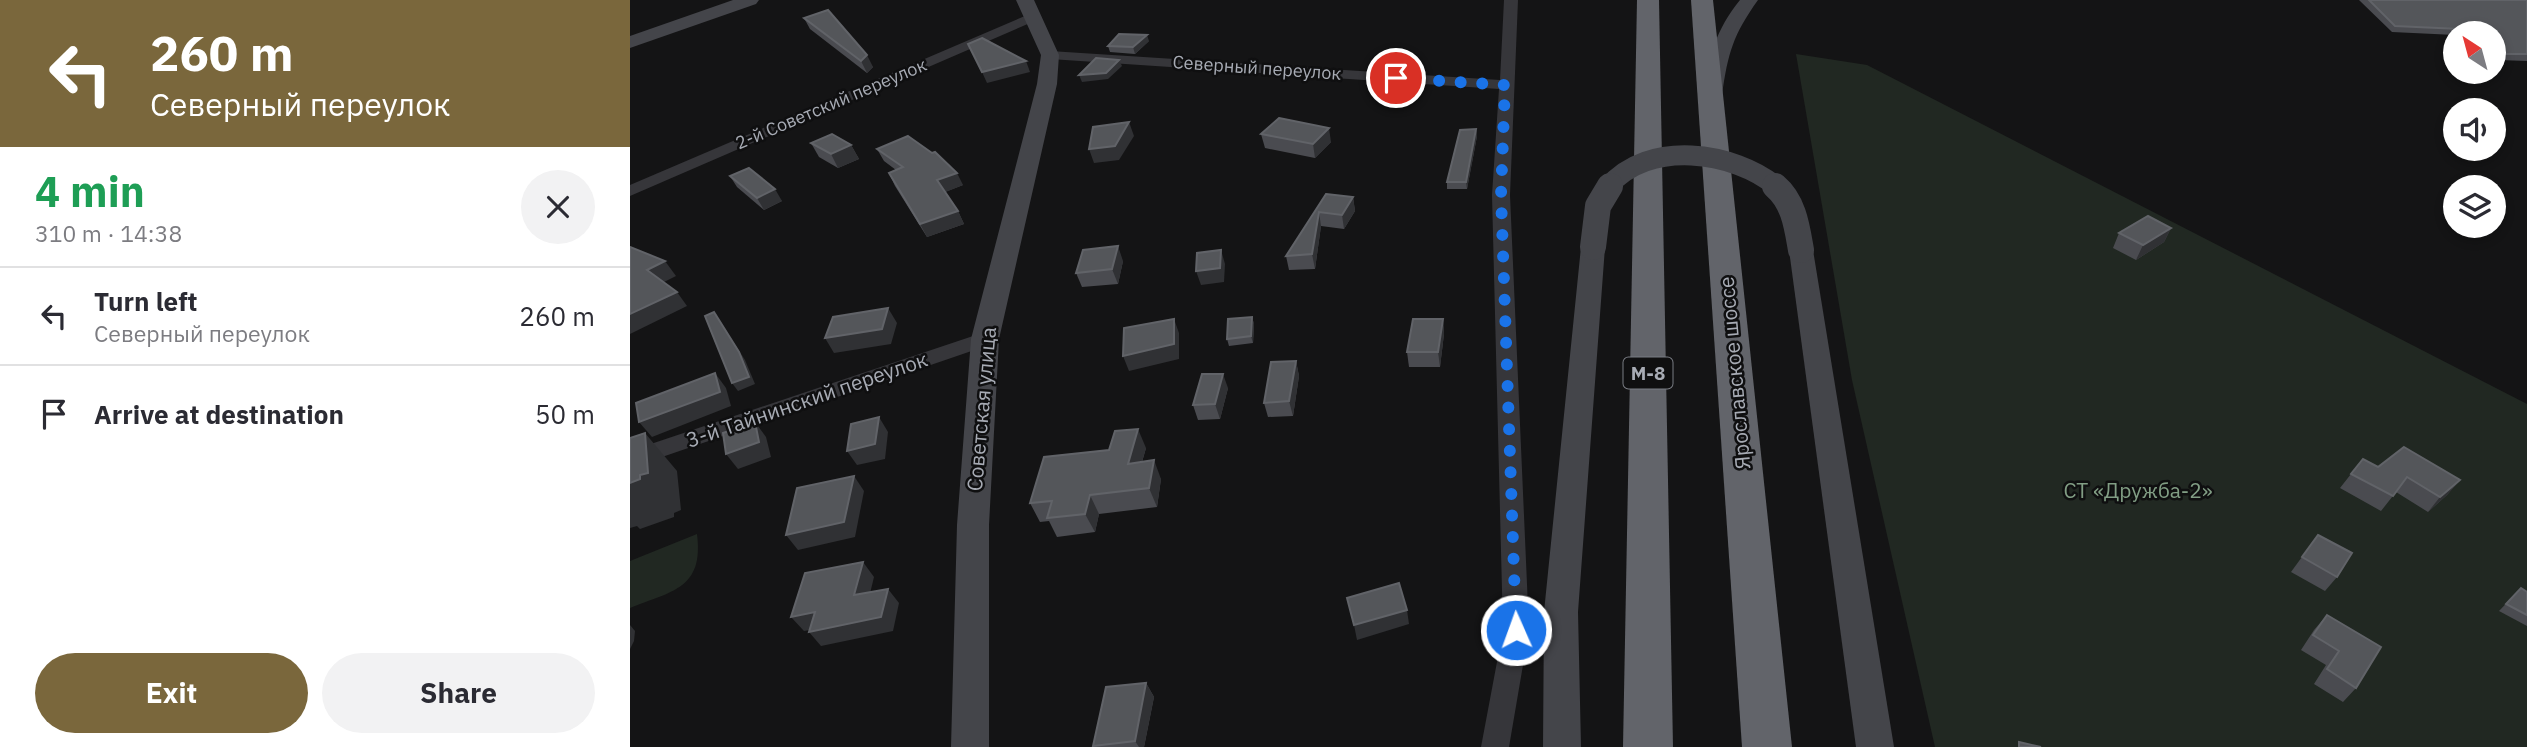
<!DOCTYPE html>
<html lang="en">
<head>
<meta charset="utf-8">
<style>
	body { margin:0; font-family:"IBM Plex Sans",sans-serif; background:#f2f2f3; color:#2b2b33; height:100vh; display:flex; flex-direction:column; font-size:26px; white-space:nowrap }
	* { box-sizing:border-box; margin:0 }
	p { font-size:23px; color:#7c7c81 }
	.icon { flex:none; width:38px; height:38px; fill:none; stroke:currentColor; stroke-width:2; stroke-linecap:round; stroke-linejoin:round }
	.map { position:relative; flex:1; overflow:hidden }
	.sheet { display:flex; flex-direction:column; background:#fff; width:630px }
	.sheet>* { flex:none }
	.banner { background:#7a673c; color:#fff; overflow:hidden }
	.needle { width:46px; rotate:324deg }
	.controls { position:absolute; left:1813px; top:21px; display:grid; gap:14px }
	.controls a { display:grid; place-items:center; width:63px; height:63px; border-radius:50%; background:#fff; box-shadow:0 4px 10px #0003; font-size:35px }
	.pin { position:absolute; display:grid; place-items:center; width:60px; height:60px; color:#fff; margin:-30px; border:4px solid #fff; border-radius:50%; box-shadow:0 2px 7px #0007 }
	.me { position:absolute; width:77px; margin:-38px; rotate:358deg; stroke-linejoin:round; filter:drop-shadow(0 0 5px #0008) }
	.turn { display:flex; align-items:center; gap:24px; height:147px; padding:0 35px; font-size:32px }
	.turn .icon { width:91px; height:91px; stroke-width:2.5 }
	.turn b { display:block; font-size:49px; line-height:60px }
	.round { display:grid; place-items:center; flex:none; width:74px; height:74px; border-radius:37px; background:#f2f2f3 }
	.overview { display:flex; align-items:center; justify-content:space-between; height:119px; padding:0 35px }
	h1 { font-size:42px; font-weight:700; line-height:52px; color:#1e9e55 }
	.button { display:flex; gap:14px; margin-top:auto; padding:14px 35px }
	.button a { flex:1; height:80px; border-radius:42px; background:#7a673c; color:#fff; font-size:28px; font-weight:700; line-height:80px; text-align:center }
	.button a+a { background:#f2f2f3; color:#2b2b33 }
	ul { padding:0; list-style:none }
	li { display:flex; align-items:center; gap:21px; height:98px; padding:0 35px; border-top:2px solid #e1e1e2 }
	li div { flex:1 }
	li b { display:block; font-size:26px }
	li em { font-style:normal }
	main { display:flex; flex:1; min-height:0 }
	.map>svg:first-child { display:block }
	.green { fill:#212822 }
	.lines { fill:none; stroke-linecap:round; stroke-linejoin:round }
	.street { fill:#36363a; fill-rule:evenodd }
	.secondary { fill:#44454a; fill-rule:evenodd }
	.highway { fill:#62646a; fill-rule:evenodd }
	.secondary-bridge-far1 { stroke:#44454a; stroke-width:20 }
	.secondary-bridge { stroke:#44454a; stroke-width:26 }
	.wall { fill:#4a4b50 }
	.shaded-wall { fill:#303134 }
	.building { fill:#54565a; stroke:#616368; stroke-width:2 }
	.route { stroke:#1a73e8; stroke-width:12; stroke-dasharray:0 21.6 }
	.labels { text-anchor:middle; stroke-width:5; stroke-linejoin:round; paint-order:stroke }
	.far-street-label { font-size:18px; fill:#a7abb4; stroke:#0f0f10 }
	.shield { fill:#0f0f10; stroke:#797c83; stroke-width:2 }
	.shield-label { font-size:19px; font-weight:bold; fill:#a7abb4 }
	.street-label { font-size:21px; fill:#a7abb4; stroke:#0f0f10 }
	.park-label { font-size:21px; fill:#819d84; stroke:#0f0f10 }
</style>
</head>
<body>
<main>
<section class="sheet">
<div class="banner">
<div class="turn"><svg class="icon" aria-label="left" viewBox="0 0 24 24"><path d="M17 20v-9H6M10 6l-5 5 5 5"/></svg><div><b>260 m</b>Северный переулок</div></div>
</div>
<div class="overview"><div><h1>4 min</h1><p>310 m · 14:38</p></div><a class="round"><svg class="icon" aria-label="close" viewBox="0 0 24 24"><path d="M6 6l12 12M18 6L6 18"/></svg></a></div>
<ul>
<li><svg class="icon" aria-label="left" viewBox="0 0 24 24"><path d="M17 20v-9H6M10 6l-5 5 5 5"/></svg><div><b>Turn left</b><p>Северный переулок</p></div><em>260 m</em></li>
<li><svg class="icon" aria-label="arrive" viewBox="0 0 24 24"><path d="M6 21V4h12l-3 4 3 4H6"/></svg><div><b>Arrive at destination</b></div><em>50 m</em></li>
</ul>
<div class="button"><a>Exit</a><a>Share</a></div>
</section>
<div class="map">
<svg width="1897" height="747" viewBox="0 0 1897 747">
	<rect width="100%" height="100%" fill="#141415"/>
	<g class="green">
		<path d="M1166 54 1237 65 1897 404V747H1305L1222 380Z"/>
		<path d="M67 534C74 589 42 591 0 608V561Z"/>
	</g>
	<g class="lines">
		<g class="street">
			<path d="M874 0H888L880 195 899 630 879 747H851L873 630 862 195 869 89 420 59 413 55 420 51 870 80Z"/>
			<path d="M402 13 409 17 407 20 0 196V185Z"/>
			<path d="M355 332 362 334 365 339 362 344 0 468V451Z"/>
		</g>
		<g class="secondary">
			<path d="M103 0H129L126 4 0 48V36Z"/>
			<path d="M386 0H404L429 55 427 84 369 339 359 525V747H321L327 525 341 339 407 84 411 55Z"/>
			<path d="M1110 0H1128C1103 35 1098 53 1092 95L1089 99H1075L1072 95C1078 59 1086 29 1110 0Z"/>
			<path d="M963 240 972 242 975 247 948 612 951 747H913L914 612 951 247 954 242Z"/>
			<path d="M1171 243 1180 245 1183 250 1264 747H1226L1159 250 1162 245Z"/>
		</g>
		<g class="highway">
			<path d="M1007 0H1029L1043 747H993Z"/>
			<path d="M1061 0H1083L1162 747H1112Z"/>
		</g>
		<path class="secondary-bridge-far1" d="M978 187C1018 139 1104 151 1147 187"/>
		<g class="secondary-bridge">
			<path d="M1145 186C1164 202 1167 227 1171 250"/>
			<path d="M963 247 968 206 980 186"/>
		</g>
	</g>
	<g class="wall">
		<path d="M1729 0H1897V61L1868 60 1864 57V33H1825V35L1762 32Z"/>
		<path d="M174 18 243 67 237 73 180 29Z"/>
		<path d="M519 41 505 54 480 52 478 46Z"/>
		<path d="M846 129 847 136 837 189H817V182Z"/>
		<path d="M631 134 701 142 685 158 635 148Z"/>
		<path d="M181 143 221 145 229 159 208 168 189 157Z"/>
		<path d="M247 149 333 185 315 192 328 211 334 224 297 237 265 186 259 173 266 170 254 161Z"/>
		<path d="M100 176 152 201 134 210 107 187Z"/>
		<path d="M696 194 723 197 725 211 714 229 691 226 685 269 659 270 656 256Z"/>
		<path d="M1541 228 1534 242 1506 260 1483 248 1489 233Z"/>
		<path d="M493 261 488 284 452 287 446 273Z"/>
		<path d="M622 317 624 324 623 343 599 346 597 339Z"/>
		<path d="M813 319 814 334 810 367H779L777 352Z"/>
		<path d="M666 361 669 376 663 416 638 417 634 403Z"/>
		<path d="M598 388 590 419 568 420 563 405Z"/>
		<path d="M516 448 512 462 531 479 527 507 469 514 465 532 427 537 419 521 410 522 400 503Z"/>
		<path d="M1748 467 1830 480 1817 495 1798 512 1766 492 1751 511 1710 488 1721 474Z"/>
		<path d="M1688 535 1707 577 1695 591 1661 572Z"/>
		<path d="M1891 588 1897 592V626L1869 611Z"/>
		<path d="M1697 615 1726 688 1713 702 1684 684 1696 665 1671 650 1684 630Z"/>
		<path d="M516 683 524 697 514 747H463V746Z"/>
	</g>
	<g class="shaded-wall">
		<path d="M517 35 519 41 505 54 503 47Z"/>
		<path d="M237 55 243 67 237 73 231 61Z"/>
		<path d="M489 60 492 66 478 79 452 82 449 75Z"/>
		<path d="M396 61 400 72 357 83 352 72Z"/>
		<path d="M499 122 504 136 489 160 464 163 459 149Z"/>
		<path d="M699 128 701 142 685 158 683 144Z"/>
		<path d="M846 129 847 136 837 189 836 182Z"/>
		<path d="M221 145 229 159 208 168 201 154Z"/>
		<path d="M327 173 333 185 313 193 307 180Z"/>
		<path d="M145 189 152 201 134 210 127 198Z"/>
		<path d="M723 197 725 211 714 229 712 215Z"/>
		<path d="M328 211 334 224 297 237 290 224Z"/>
		<path d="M689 212 691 226 685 269 682 254Z"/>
		<path d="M1541 228 1534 242 1506 260 1513 245Z"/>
		<path d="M488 246 493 261 488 284 482 269Z"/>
		<path d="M591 250 595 264 594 282 571 285 566 271Z"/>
		<path d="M35 261 46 276 28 285 17 270Z"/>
		<path d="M47 292 57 306 0 334V314Z"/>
		<path d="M258 308 267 323 261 344 204 353 195 338Z"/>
		<path d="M84 312 115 360 125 384 108 391 102 383Z"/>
		<path d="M622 317 624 324 623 343 621 336Z"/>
		<path d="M544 319 549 333V359L499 371 493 356Z"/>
		<path d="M813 319 814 334 810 367 808 352Z"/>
		<path d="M666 361 669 376 663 416 659 401Z"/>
		<path d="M85 373 96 388 101 406 22 437 9 422Z"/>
		<path d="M593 374 598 388 590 419 585 404Z"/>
		<path d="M249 417 258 432 255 459 227 465 217 451Z"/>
		<path d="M125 422 136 437 141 457 108 469 96 454Z"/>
		<path d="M508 429 516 448 506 482 498 464Z"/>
		<path d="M15 433 47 471 51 510 44 513V517L10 529 7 526 0 528V483Z"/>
		<path d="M524 460 531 479 527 507 519 488Z"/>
		<path d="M224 476 234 491 225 537 168 550 156 535Z"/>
		<path d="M1830 480 1817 495 1798 512 1810 497Z"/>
		<path d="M460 495 469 514 465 532 455 514Z"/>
		<path d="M233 562 244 577 236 610 224 595Z"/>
		<path d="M258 589 269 603 263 631 191 646 179 632Z"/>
		<path d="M777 610 779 624 727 640 724 625Z"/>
		<path d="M185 612 197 627 174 631 161 617Z"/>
		<path d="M0 625 5 631 4 641 0 649Z"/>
		<path d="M516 683 524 697 514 747H509L505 741Z"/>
	</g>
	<g class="building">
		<path d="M1739 0H1897V54H1872L1864 47V33H1835L1830 29 1765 26Z"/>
		<path d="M198 10 237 55 231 61 174 18Z"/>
		<path d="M489 34 517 35 503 47 478 46Z"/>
		<path d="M352 38 396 61 352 72 338 44Z"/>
		<path d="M466 58 489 60 476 73 449 75Z"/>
		<path d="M649 118 699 128 683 144 631 134Z"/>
		<path d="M499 122 485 146 459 149 463 127Z"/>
		<path d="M846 129 836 182H817L830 130Z"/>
		<path d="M202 134 221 145 201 154 181 143Z"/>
		<path d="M278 136 302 153 305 152 327 173 307 180 328 211 290 224 259 173 273 167 247 149Z"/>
		<path d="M119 168 145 189 127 198 100 176Z"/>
		<path d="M696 194 723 197 712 215 689 212 682 254 656 256Z"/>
		<path d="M1518 216 1541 228 1513 245 1489 233Z"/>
		<path d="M488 246 482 269 446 273 453 250Z"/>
		<path d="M0 247 35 261 17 270 47 292 0 314Z"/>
		<path d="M591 250 590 268 566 271 567 253Z"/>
		<path d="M258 308 252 329 195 338 203 317Z"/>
		<path d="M84 312 109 352 119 377 102 383 75 316Z"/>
		<path d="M622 317 621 336 597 339 598 319Z"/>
		<path d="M544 319V344L493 356 494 328Z"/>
		<path d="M783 319H813L808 352H777Z"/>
		<path d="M666 361 659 401 634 403 641 362Z"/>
		<path d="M85 373 90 392 9 422 6 403Z"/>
		<path d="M572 374H593L585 404 563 405Z"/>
		<path d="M249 417 245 444 217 451 221 424Z"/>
		<path d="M125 422 129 442 96 454 93 433Z"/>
		<path d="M508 429 498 464 524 460 519 488 460 495 455 514 417 518 422 501 400 503 414 457 479 450 485 431Z"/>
		<path d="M15 433 18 473 10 475V479L0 483V438Z"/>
		<path d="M1774 447 1830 480 1810 497 1777 477 1763 496 1721 474 1733 459 1748 467Z"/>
		<path d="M224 476 214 522 156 535 167 488Z"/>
		<path d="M1688 535 1722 553 1707 577 1672 557Z"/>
		<path d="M233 562 224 595 258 589 251 617 179 632 185 612 161 617 175 573Z"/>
		<path d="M769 583 777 610 724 625 717 598Z"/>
		<path d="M1891 588 1897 592V615L1876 604Z"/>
		<path d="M1697 615 1751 647 1726 688 1697 669 1709 651 1683 635Z"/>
		<path d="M516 683 505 741 463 746 476 687Z"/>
		<path d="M1389 742 1411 747H1389Z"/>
	</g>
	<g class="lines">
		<path class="route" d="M766 78 875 85 871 195 886 630"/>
	</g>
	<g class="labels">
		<g class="far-street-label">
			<text transform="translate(627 68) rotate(4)" y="6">Северный переулок</text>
			<text transform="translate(201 104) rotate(-23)" y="6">2-й Советский переулок</text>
		</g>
		<rect class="shield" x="993.5" y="357.5" width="49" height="31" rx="5"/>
		<g class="shield-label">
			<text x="1018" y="380">М-8</text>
		</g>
		<g class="street-label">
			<text transform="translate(1105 373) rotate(-95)" y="7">Ярославское шоссе</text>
			<text transform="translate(177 400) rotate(-19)" y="7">3-й Тайнинский переулок</text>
			<text transform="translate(352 409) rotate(-85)" y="7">Советская улица</text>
		</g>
		<g class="park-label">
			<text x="1508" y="498">СТ «Дружба-2»</text>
		</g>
	</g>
</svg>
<div class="controls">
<a><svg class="needle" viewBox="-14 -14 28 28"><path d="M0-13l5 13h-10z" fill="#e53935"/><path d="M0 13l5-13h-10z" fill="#7c7c81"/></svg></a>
<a><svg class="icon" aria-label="sound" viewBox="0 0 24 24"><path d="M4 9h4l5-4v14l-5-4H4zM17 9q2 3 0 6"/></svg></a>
<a><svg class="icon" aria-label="layers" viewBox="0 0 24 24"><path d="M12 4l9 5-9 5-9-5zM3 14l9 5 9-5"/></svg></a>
</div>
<div class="pin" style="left:766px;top:78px;background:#d93025"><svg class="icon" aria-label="arrive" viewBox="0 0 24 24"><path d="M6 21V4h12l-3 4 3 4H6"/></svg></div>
<svg class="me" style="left:886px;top:630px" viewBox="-20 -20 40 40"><circle r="17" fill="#1a73e8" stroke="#fff" stroke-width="3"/><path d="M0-11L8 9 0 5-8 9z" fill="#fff"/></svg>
</div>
</main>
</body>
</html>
